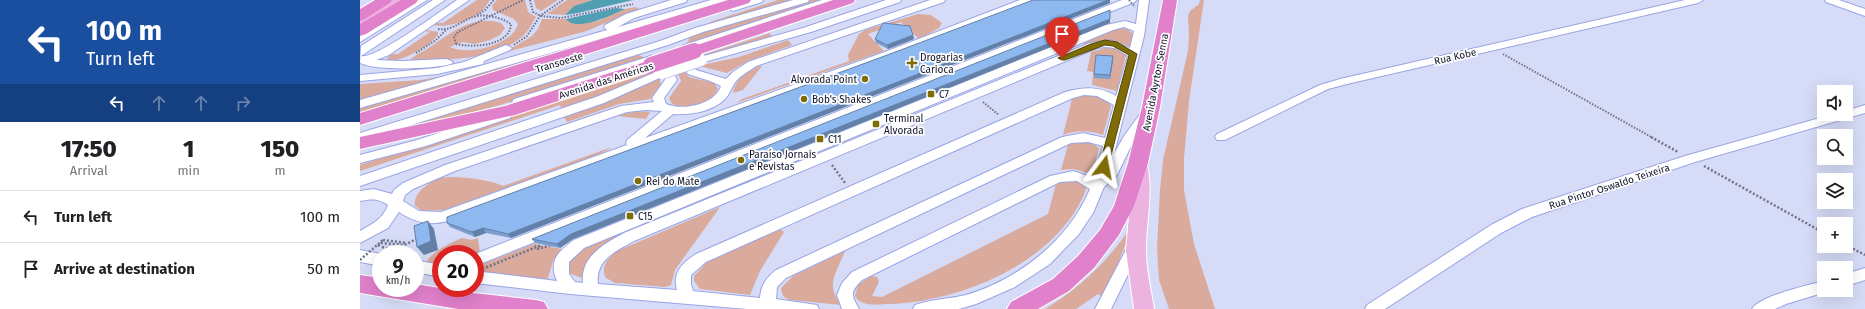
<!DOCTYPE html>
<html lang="en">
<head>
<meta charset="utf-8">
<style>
	body { margin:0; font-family:"Fira Sans",sans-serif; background:#f6f6f6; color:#202124; height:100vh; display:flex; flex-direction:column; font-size:15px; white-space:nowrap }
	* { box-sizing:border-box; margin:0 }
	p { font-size:13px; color:#757577 }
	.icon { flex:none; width:22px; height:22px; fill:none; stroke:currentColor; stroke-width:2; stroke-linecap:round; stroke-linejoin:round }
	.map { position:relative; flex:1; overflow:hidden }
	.panel { display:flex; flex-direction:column; background:#fff; width:360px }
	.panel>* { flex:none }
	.hud { background:#1a4fa0; color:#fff; overflow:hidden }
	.fabs { position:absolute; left:1457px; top:85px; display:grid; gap:8px }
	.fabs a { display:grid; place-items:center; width:36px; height:36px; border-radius:0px; background:#fff; box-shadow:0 4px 16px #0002; font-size:20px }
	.speed { position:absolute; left:12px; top:245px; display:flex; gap:8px; font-size:20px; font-weight:700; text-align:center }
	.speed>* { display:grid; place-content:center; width:52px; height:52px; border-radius:50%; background:#fff; box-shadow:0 4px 16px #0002; line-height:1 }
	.speed small { font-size:10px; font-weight:400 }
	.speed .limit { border:6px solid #d22; background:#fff; color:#111 }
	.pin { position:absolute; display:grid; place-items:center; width:34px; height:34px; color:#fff; margin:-41px -17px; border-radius:50% 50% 50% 0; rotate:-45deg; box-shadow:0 0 4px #0007 }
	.pin .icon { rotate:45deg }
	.me { position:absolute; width:44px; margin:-22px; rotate:13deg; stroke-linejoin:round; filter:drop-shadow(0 0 3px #0008) }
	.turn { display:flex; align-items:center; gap:14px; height:84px; padding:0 20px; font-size:18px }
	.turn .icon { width:52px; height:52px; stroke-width:2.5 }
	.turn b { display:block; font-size:28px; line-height:34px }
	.lanes { display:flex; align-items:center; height:38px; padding:0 20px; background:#0003; justify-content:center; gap:20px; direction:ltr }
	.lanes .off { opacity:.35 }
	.eta { display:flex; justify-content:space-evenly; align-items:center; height:68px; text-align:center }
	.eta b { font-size:24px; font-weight:800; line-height:28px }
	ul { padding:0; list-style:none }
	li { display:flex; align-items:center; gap:12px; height:52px; padding:0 20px; border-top:1px solid #e0e0e0 }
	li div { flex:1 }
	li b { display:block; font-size:15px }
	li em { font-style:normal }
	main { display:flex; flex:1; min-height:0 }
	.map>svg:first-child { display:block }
	.green { fill:#daaa9d }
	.water { fill:#509fb3 }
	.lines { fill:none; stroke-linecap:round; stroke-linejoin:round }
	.minor-casing { stroke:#99a4e4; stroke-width:2 }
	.major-casing { stroke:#fff; stroke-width:2 }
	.highway-casing { stroke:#fff; stroke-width:2 }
	.path-far1 { stroke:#6f738c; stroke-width:2; stroke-dasharray:1.5 1.5; stroke-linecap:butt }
	.path { stroke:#6f738c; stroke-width:2.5; stroke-dasharray:2 2; stroke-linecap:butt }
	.minor { fill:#fff; fill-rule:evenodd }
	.major { fill:#edb3e0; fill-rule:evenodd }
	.highway { fill:#e180cb; fill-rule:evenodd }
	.minor-bridge-casing { stroke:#99a4e4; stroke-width:13; stroke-linecap:butt }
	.highway-bridge-casing { stroke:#fff; stroke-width:18; stroke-linecap:butt }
	.path-bridge-far1 { stroke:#6f738c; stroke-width:2; stroke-dasharray:1.5 1.5; stroke-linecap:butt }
	.path-bridge { stroke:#6f738c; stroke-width:2.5; stroke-dasharray:2 2; stroke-linecap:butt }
	.minor-bridge { stroke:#fff; stroke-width:12 }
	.highway-bridge { stroke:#e180cb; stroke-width:16 }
	.wall { fill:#7a9ece }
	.shaded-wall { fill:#6381a8 }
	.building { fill:#8eb8f0; stroke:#6381a8 }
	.route { fill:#806c07; stroke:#534605 }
	.poi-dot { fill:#806c07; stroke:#fefefe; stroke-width:1.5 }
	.labels { text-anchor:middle; stroke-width:3.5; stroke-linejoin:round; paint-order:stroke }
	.street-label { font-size:10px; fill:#0e1027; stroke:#fefefe }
	.poi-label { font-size:10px; fill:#0e1027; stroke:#fefefe; text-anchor:start }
</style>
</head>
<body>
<main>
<section class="panel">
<div class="hud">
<div class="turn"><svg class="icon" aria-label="left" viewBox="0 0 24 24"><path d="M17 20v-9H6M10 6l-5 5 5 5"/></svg><div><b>100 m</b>Turn left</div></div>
<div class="lanes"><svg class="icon" aria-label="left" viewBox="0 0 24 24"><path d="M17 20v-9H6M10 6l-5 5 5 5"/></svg><svg class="icon off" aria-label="ahead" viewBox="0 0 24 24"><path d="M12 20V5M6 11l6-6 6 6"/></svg><svg class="icon off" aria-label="ahead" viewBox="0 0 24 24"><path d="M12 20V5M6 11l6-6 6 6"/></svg><svg class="icon off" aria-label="right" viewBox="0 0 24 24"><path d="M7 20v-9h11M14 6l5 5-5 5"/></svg></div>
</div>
<div class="eta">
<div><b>17:50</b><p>Arrival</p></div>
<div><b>1</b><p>min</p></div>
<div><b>150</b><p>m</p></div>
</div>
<ul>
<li><svg class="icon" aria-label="left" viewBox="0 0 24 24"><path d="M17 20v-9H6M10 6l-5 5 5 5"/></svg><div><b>Turn left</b></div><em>100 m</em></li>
<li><svg class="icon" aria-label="arrive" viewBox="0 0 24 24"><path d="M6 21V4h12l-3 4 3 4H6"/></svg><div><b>Arrive at destination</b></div><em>50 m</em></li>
</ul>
</section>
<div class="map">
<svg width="1505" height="309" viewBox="0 0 1505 309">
	<rect width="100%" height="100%" fill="#d6dcf7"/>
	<g class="green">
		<path d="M117 0H130C127 3 126 7 123 10 111 21 88 28 72 25L76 23H83Z"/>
		<path d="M137 0H165L168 12 176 17C172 23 169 30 164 35 135 62 85 59 49 61 54 55 63 52 70 47 90 33 114 14 141 23L145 28 140 35 130 40 115 44 103 42 90 47C109 56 152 45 158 24L154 19 133 10 132 6Z"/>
		<path d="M174 0H198L181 11 176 8Z"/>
		<path d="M207 0H233L215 6 205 15 187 14Z"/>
		<path d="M418 0H440L349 24 350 22Z"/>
		<path d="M451 0H467L326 46 329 39 334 35Z"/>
		<path d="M840 0H844L829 101 824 159V190L834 244 855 309H809L799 280 797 248 800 190 803 160 828 51 829 34 828 16 830 11 839 4Z"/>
		<path d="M275 7 282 10 262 16 227 31 146 52 172 36 178 29 182 19H206L213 23H227L240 20 265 9Z"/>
		<path d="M558 14 571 15 582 23 579 28 559 39 541 22 508 34 524 51 376 103 382 99 489 61 488 55 499 34 505 30Z"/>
		<path d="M759 28 767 29 773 34 771 47C754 39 743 39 725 45L722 42Z"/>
		<path d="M66 30 78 32V35C69 46 40 64 26 60L31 54H38L70 32 64 31Z"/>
		<path d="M410 33 412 37 348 56 330 59Z"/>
		<path d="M428 40 432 45 388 61 367 73 343 67 342 65 379 57Z"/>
		<path d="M213 46H218L0 113V107Z"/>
		<path d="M745 48 758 49 766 55 757 91 732 85 733 72 727 71 731 52Z"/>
		<path d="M277 54 287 59 140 105 91 118 53 125Z"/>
		<path d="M399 66H402L383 90 373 93C376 78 386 73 399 66Z"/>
		<path d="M323 69 329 77 354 83 358 89C352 105 326 111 312 104L309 98 321 81 317 71Z"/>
		<path d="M292 70 294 74 262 88 202 110 200 105 0 171V165Z"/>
		<path d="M88 75 0 101V84L61 80Z"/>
		<path d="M299 77 301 84 290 99 259 104 207 122 203 115 256 98Z"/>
		<path d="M723 94C734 94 744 96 751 106L743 135C729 130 717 130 703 135L712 99Z"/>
		<path d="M277 111 290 112 286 119 257 116Z"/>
		<path d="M716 141H728L739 148 732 174 713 169 701 170 708 145Z"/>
		<path d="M252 147 239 155 84 210 62 211 55 206C54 199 57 194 62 189 67 185 74 179 81 178 94 175 131 180 143 186Z"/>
		<path d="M701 181H718L727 187C701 260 604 301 531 304 519 304 502 308 495 296L498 285 511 276 517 277 519 282 512 296 522 297 688 214 696 184Z"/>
		<path d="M360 207 315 270 311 285 305 287 255 283 246 278C240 267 248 258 257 251Z"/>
		<path d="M284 222 285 226 261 237 224 278H222L209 273 206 265 222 248Z"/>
		<path d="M420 229 424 232 400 271 390 295 340 289 334 281V276L347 262Z"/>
		<path d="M766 234H768L767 241 744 298 738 294 716 309H685C718 289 744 265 766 234Z"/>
		<path d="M102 238 111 240 118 238 120 254H81V264L66 263C70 252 91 243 102 238Z"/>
		<path d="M174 244 202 249 193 261 187 281 115 272V267Z"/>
		<path d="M485 251C477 272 464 286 482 305L431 300C423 298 422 295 421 288L433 276Z"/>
	</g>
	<g class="water">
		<path d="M233 0H273L218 13 205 15 214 6Z"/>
		<path d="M256 8 265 9C253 14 217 33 206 19Z"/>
	</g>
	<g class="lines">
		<g class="minor-casing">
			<g id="minor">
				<path d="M55 0H67L0 42V34Z"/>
				<path d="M73 0H85L1 56C15 60 82 10 97 0H109L29 55 16 60 42 61 87 59 93 62 91 64C73 69 17 71 0 63L1 46Z"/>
				<path d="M311 0H327L326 2 274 18 258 27 351 0H367L366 2 0 108V100L247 30 244 27 245 25 266 14Z"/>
				<path d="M388 0H403L402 2 373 11 368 8 369 6Z"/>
				<path d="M433 0H449L448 2 343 32 308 45 0 141V133L300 41 335 28Z"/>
				<path d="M462 0H477L476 2 332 49H324L322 47 324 45Z"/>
				<path d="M526 0H541L540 2 451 32 341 63 335 60 337 58 443 28Z"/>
				<path d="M570 0H585L584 2 396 66C388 72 377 77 373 86 370 91 369 95 365 99 352 112 330 115 313 114L285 138 522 53 660 0H674L673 2 530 57 87 221C70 226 54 222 39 212L28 228 0 243V231C12 224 23 219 28 205 18 198 11 199 0 201V191L14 189 32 194 34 190 43 183 85 165 261 106 294 102 292 98 305 80 304 76 244 103 0 186V176L236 97 301 70 296 61 302 58 308 61 317 80 304 98 306 104C322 111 355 105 361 86L350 81 328 74 315 55 317 53H325L336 70 366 79 373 72 388 62ZM286 110 302 111 267 140 266 143 267 145 81 212 59 211 43 201 45 195 53 189 95 171 267 112Z"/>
				<path d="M762 0H776L775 2 115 266V254Z"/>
				<path d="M779 0H789L784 36 754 154 764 136 783 110H791L793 113 774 140 757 175 744 187 733 213 719 234 690 264 655 287 616 304 599 309H553L555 305C572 299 590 299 606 295 659 279 709 240 730 189L717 181 700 182 502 280C490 292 491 295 499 309H482L477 295 482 283 492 272 690 176 713 171 734 178 743 146 728 142 711 143 426 278 417 287 416 299 457 305 459 309H387L210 294 115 283V271L197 281C188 260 198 252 214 240L746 25 765 21 776 24ZM764 27 774 31 770 48 750 40 730 43 264 233C244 244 220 257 223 283L215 282 209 274V262L224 248 753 30ZM745 47 755 48 768 56 756 96C739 86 724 87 705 92L336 254C322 263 312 273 317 290L238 284C235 260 256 251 274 241L737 48ZM724 95 737 96 754 105 745 138 723 133 702 137 416 270C406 278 401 285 400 298L333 291 331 284V275L346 262 713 98Z"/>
				<path d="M1325 0H1343L1338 3 987 84 968 89 865 140H857L855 137 857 134 960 85 980 79Z"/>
				<path d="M1465 0H1479L1505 9V16L1466 2Z"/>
				<path d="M146 45 152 48 150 50 124 61 123 64 77 74 0 81V75L77 68 104 62Z"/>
				<path d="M291 56 295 57 297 59 295 61 162 105H154L152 102 154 99Z"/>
				<path d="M1505 105V113L1335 162 1172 217 1141 233 1025 309H1005L1007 305 1131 225 1162 209 1325 156 1474 114H1486V111Z"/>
				<path d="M146 111 150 112 152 115 150 118 66 146 0 163V155L57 140Z"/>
				<path d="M775 241 780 242 782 246 751 309H735L770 242Z"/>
				<path d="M0 250 21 254V266L0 262Z"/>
				<path d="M55 260 81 265V277L55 272Z"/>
				<path d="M1505 268V280L1486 286V274Z"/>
				<path d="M1464 281V290H1470L1469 291 1426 304 1415 309H1392C1399 296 1449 285 1464 281Z"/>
			</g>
		</g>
		<g class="major-casing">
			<g id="major">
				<path d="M24 0H41L39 3 5 23 0 24V14Z"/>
				<path d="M778 157 784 159C796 178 785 228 786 251 786 270 791 290 794 309H774L766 250 771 193 769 163 772 159Z"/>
			</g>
		</g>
		<g class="highway-casing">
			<g id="highway">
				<path d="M15 0H32L30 3 5 19 0 21V9Z"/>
				<path d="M41 0H58L56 3 6 34 0 36V24Z"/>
				<path d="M368 0H391L389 3 0 125V113Z"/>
				<path d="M473 0H495L493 3 334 56 328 54 326 51 328 48Z"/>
				<path d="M803 0H817L800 107 788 163 774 206 759 235 734 268 709 291 678 309H647L651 302 693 279 718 256 740 230 754 206 768 163 782 107Z"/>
				<path d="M291 60 297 61 299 65 297 69 155 115 0 149V137L145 106Z"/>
				<path d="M0 275 21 278V288H55V284L104 292 176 300 184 302 188 309H98L0 293Z"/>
			</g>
		</g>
		<g class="path-far1">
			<path d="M170 0 173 12 181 16 201 18 273 4"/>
			<path d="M117 15 125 10 134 0"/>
			<path d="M78 29C95 31 102 19 117 16 128 14 142 18 151 24 150 46 113 48 96 44"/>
			<path d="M154 45 167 36 180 16 203 0"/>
			<path d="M56 53 76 40 86 30"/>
			<path d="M1143 54 1293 138"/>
			<path d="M623 102 639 115"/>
		</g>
		<g class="path">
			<path d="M1291 137 1318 152"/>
			<path d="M472 165 485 183"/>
			<path d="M1344 166 1464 233"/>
			<path d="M23 240 46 243"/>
			<path d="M1486 245 1505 255"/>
			<path d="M18 246 21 243 44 245 59 238"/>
			<path d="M22 247 49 254"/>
			<path d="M177 249 192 245"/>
		</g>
		<use href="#minor" class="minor"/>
		<use href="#major" class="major"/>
		<use href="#highway" class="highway"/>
		<g class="minor-bridge-casing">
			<path id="minor-bridge" d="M302 73 341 60"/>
		</g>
		<g class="highway-bridge-casing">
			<path id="highway-bridge" d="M291 65 334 51"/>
		</g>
		<g class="path-bridge-far1">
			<path d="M769 0 775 7"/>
			<path d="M96 44 94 37 98 32 163 0"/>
		</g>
		<g class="path-bridge">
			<path d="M0 260 23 240"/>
			<path d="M115 272 179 246H175"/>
		</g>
		<use href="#minor-bridge" class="minor-bridge"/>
		<use href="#highway-bridge" class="highway-bridge"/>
	</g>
	<g class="wall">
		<path d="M750 3 151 238 126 233 115 237 90 227 87 223 530 54Z"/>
		<path d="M750 23 213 239 200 248 175 243 172 239Z"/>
		<path d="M553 35 554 39 528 49 516 43 515 39Z"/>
		<path d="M753 60 750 79 734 78V74Z"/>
	</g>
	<g class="shaded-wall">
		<path d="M748 0H750V3L151 238 148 234Z"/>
		<path d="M750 19V23L213 239 200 248 197 244 211 234Z"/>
		<path d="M553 35 554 39 528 49 527 45Z"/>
		<path d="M753 56V60L750 79V75Z"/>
		<path d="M68 221 74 229 78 250 64 255 57 247Z"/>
		<path d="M123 228 126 233 115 237 112 232Z"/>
	</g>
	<g class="building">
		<path d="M673 0H748L148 234 123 228 112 232 87 223V217L530 54Z"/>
		<path d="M750 10V19L211 234 197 244 172 239Z"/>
		<path d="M523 23 550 26 553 35 527 45 515 39Z"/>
		<path d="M736 55 753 56 750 75 734 74Z"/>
		<path d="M68 221 71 241 57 247 54 226Z"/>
	</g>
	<path class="route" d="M745 40 757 42 777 54 748 167 744 170 739 167 769 55 753 46 745 45 705 60H702L698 58 731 44Z"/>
	<g class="poi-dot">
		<path d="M550 57h4v4h4v4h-4v4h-4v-4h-4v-4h4z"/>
		<circle cx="505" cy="79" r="4"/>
		<rect x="567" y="90" width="8" height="8" rx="2"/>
		<circle cx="444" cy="99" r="4"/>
		<rect x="512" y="120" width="8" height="8" rx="2"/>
		<rect x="456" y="135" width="8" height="8" rx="2"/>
		<circle cx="381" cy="160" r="4"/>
		<circle cx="278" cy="181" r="4"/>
		<rect x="266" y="212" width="8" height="8" rx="2"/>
	</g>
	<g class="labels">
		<g class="street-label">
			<text transform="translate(1095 56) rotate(-13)" y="4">Rua Kobe</text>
			<text transform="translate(199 62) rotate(-17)" y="4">Transoeste</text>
			<text transform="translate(246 80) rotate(-18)" y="4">Avenida das Américas</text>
			<text transform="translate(795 82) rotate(-79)" y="4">Avenida Ayrton Senna</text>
			<text transform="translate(1249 186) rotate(-18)" y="4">Rua Pintor Oswaldo Teixeira</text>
		</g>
		<g class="poi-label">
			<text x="560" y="61">Drogarias<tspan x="560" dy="12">Carioca</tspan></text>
			<text x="497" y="83" text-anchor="end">Alvorada Point</text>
			<text x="579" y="98">C7</text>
			<text x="452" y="103">Bob's Shakes</text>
			<text x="524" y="122">Terminal<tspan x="524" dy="12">Alvorada</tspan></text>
			<text x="468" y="143">C11</text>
			<text x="389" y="158">Paraíso Jornais<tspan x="389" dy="12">e Revistas</tspan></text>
			<text x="286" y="185">Rei do Mate</text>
			<text x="278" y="220">C15</text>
		</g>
	</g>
</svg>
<div class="fabs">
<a><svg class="icon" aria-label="sound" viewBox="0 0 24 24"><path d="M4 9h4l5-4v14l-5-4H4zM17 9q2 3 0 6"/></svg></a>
<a><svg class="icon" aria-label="search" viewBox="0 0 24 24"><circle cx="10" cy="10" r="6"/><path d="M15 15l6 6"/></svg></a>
<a><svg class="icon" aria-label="layers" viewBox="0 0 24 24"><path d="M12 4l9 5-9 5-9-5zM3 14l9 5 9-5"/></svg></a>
<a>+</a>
<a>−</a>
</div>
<div class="speed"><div>9<small>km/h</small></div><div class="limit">20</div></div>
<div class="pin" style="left:702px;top:58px;background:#d93025"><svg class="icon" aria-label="arrive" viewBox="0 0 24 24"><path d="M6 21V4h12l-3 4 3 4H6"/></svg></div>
<svg class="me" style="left:744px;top:167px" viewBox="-20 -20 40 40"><path d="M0-17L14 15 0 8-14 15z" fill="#806c07" stroke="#fff" stroke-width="4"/></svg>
</div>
</main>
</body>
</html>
